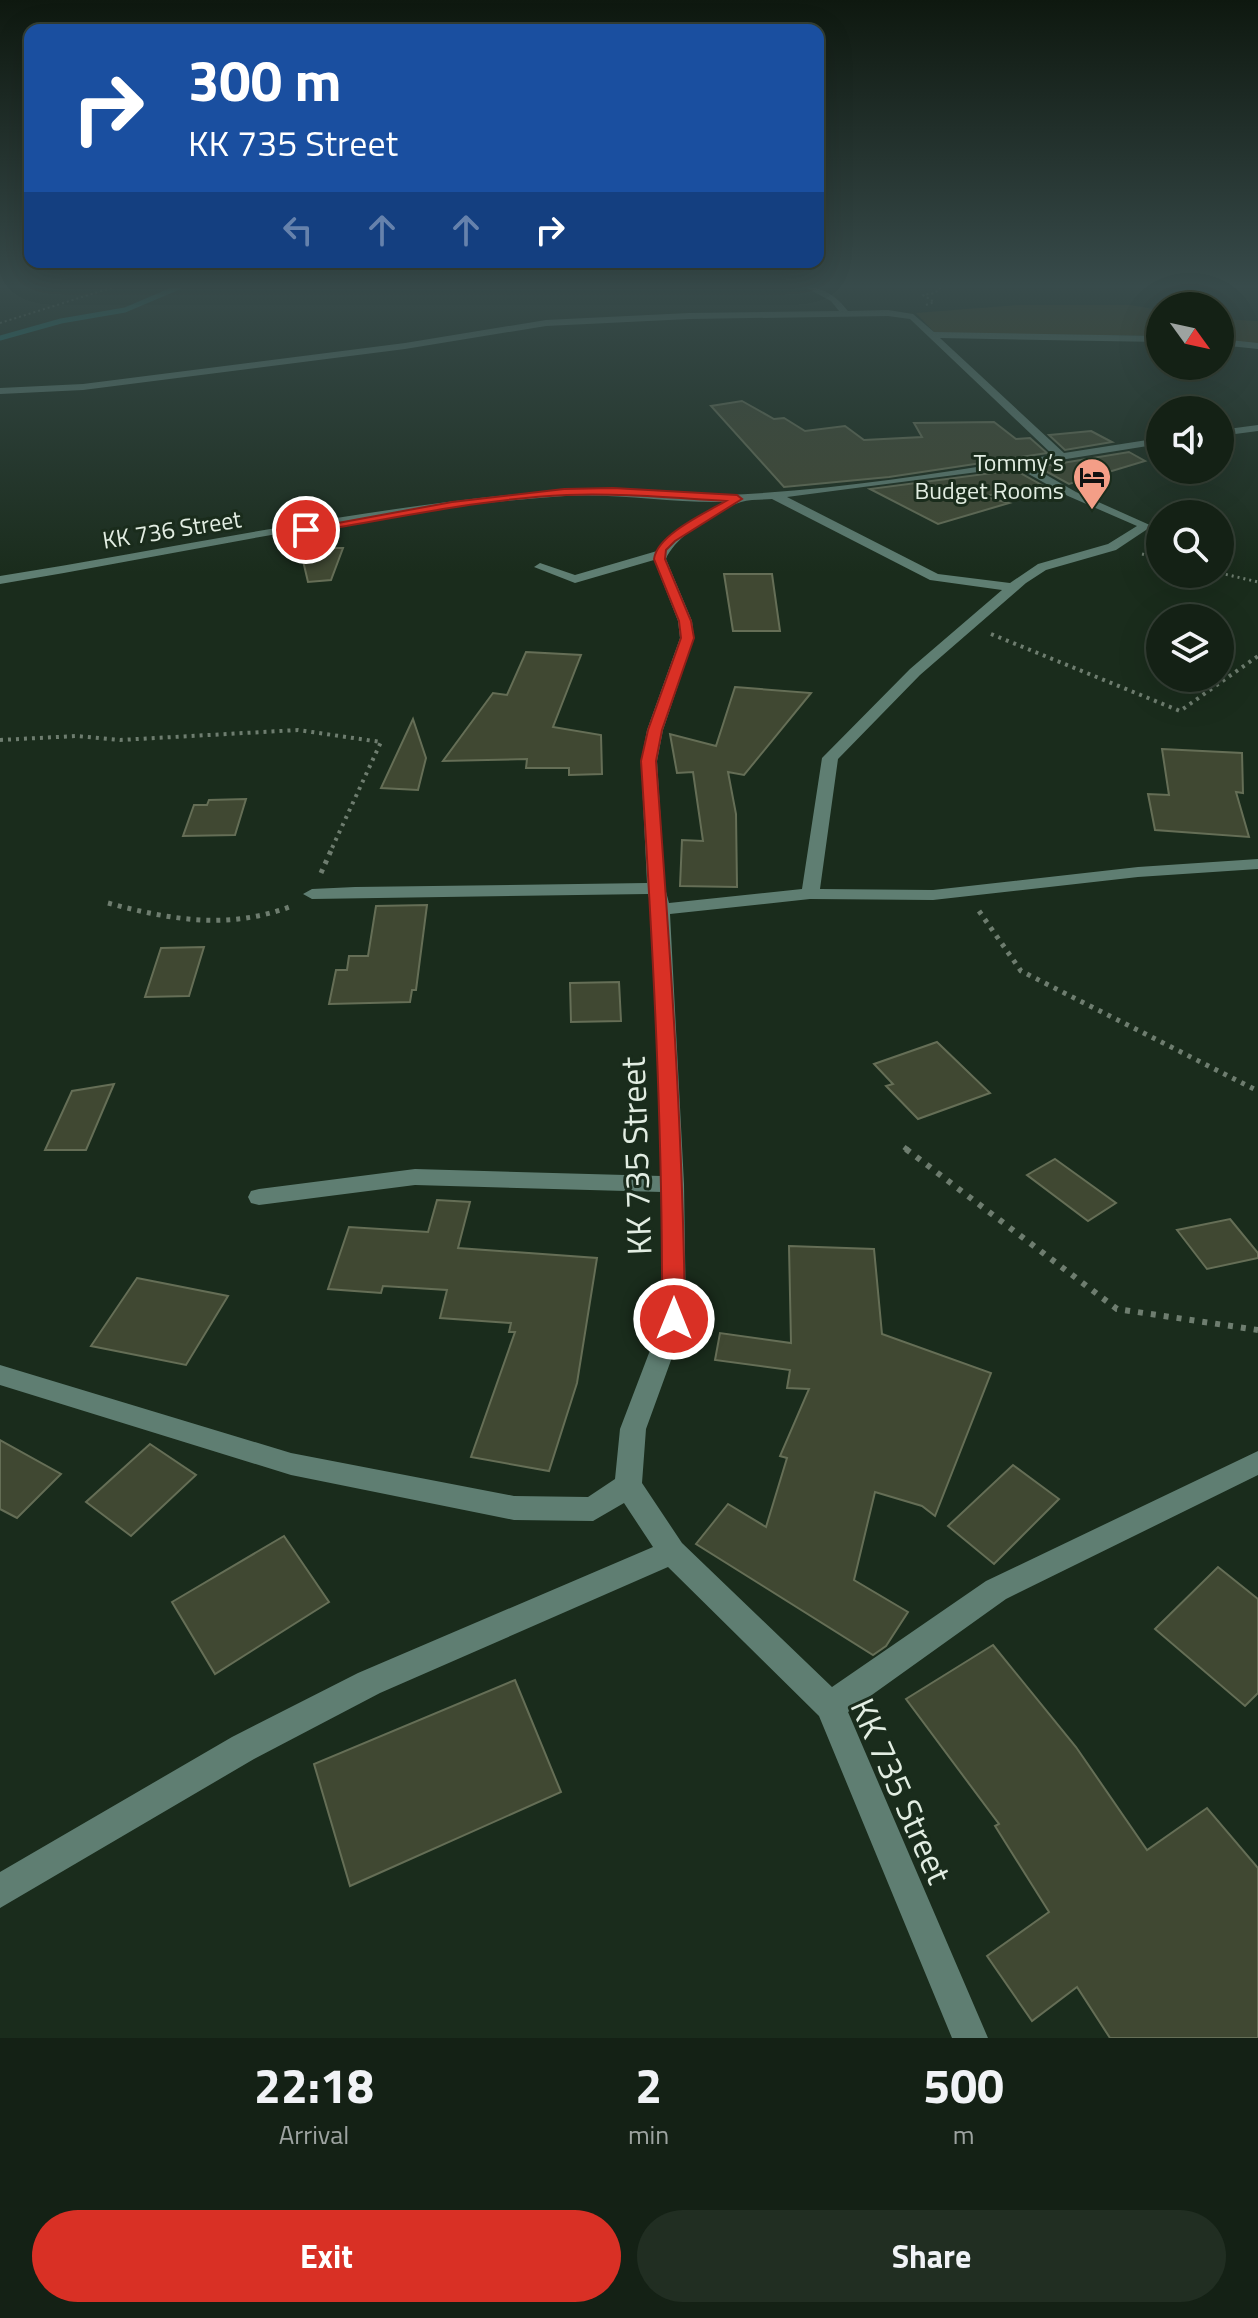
<!DOCTYPE html>
<html lang="en">
<head>
<meta charset="utf-8">
<style>
	body { margin:0; font-family:"Titillium Web",sans-serif; background:#212e22; color:#f1f3f6; height:100vh; display:flex; flex-direction:column; font-size:30px; white-space:nowrap }
	* { box-sizing:border-box; margin:0 }
	p { font-size:26px; color:#9da3a0 }
	.icon { flex:none; width:44px; height:44px; fill:none; stroke:currentColor; stroke-width:2; stroke-linecap:round; stroke-linejoin:round }
	.map { position:relative; height:2038px; overflow:hidden }
	.panel { display:flex; flex-direction:column; background:#142115; flex:1 }
	.panel>* { flex:none }
	.guide { position:absolute; left:24px; top:24px; width:800px; height:244px; border-radius:16px; box-shadow:0 8px 32px #0002,0 0 0 2px #333e34; background:#1a4fa0; color:#fff; overflow:hidden }
	.needle { width:52px; rotate:123deg }
	.tools { position:absolute; left:1146px; top:292px; display:grid; gap:16px }
	.tools a { display:grid; place-items:center; width:88px; height:88px; border-radius:50%; background:#142115; box-shadow:0 8px 32px #0002,0 0 0 2px #333e34; font-size:40px }
	.pin { position:absolute; display:grid; place-items:center; width:68px; height:68px; color:#fff; margin:-34px; border:4px solid #fff; border-radius:50%; box-shadow:0 2px 8px #0007 }
	.me { position:absolute; width:88px; margin:-44px; rotate:0deg; stroke-linejoin:round; filter:drop-shadow(0 0 6px #0008) }
	.turn { display:flex; align-items:center; gap:28px; height:168px; padding:0 32px; font-size:36px }
	.turn .icon { width:104px; height:104px; stroke-width:2.5 }
	.turn b { display:block; font-size:56px; line-height:68px }
	.lanes { display:flex; align-items:center; height:76px; padding:0 32px; background:#0003; justify-content:center; gap:40px; direction:ltr }
	.lanes .off { opacity:.35 }
	.eta { display:flex; justify-content:space-evenly; align-items:center; height:136px; text-align:center }
	.eta b { font-size:48px; font-weight:700; line-height:56px }
	.cta { display:flex; gap:16px; margin-top:auto; padding:16px 32px }
	.cta a { flex:1; height:92px; border-radius:48px; background:#d93025; color:#fff; font-size:32px; font-weight:700; line-height:92px; text-align:center }
	.cta a+a { background:#212e22; color:#f1f3f6 }
	.map>svg:first-child { display:block }
	.green { fill:#44401c }
	.lines { fill:none; stroke-linecap:round; stroke-linejoin:round }
	.stream { stroke:#1a8380; stroke-width:5 }
	.building { fill:#404832; stroke:#656e56; stroke-width:2 }
	.path-far4 { stroke:#6e7d6f; stroke-width:2; stroke-dasharray:2 3; stroke-linecap:butt }
	.path-far3 { stroke:#6e7d6f; stroke-width:3; stroke-dasharray:2 4; stroke-linecap:butt }
	.path-far2 { stroke:#6e7d6f; stroke-width:4; stroke-dasharray:3 5; stroke-linecap:butt }
	.path-far1 { stroke:#6e7d6f; stroke-width:5; stroke-dasharray:4 6; stroke-linecap:butt }
	.path { stroke:#6e7d6f; stroke-width:6; stroke-dasharray:5 8; stroke-linecap:butt }
	.minor { fill:#5f7e72; fill-rule:evenodd }
	.route { fill:#d93025; stroke:#8d1f18; stroke-width:2 }
	.labels { text-anchor:middle; stroke-width:6; stroke-linejoin:round; paint-order:stroke }
	.far-poi-label { font-size:24px; fill:#e2ede2; stroke:#1a2c1c; text-anchor:end }
	.far-street-label { font-size:24px; fill:#e2ede2; stroke:#1a2c1c }
	.near-street-label { font-size:34px; fill:#e2ede2; stroke:#1a2c1c }
</style>
</head>
<body>
<div class="map">
<svg width="1258" height="2038" viewBox="0 0 1258 2038">
	<rect width="100%" height="100%" fill="#1a2c1c"/>
	<g class="green">
		<path d="M1019 305H1130L1160 310V336L935 333 916 313Z"/>
		<path d="M1220 319 1258 321V346L1220 341Z"/>
	</g>
	<g class="lines">
		<path class="stream" d="M0 338 61 321 125 310 179 287"/>
	</g>
	<g class="building">
		<path d="M742 401 774 419 784 418 805 431 845 426 864 440 922 437 914 423 994 422 1016 439 1030 438 1047 453 889 477 784 487 711 406Z"/>
		<path d="M1091 431 1112 442 1065 450 1049 435Z"/>
		<path d="M1129 452 1145 461 1069 484 1038 467Z"/>
		<path d="M1015 470 1047 488 982 496 1009 503 938 524 870 489Z"/>
		<path d="M300 548H343L331 580 308 582Z"/>
		<path d="M724 574H772L780 631H733Z"/>
		<path d="M526 652 581 655 553 727 601 735 602 774 569 775V768H526L527 759 443 761 493 693 507 695Z"/>
		<path d="M735 687 811 693 744 775 728 772 736 814 737 887 680 886 682 840 703 841 693 772 677 773 670 734 716 746Z"/>
		<path d="M413 719 426 758 418 790 381 788Z"/>
		<path d="M1162 749 1242 753 1243 793 1236 792 1249 837 1155 830 1148 794 1169 795Z"/>
		<path d="M246 799 235 835 183 836 194 805H207L209 800Z"/>
		<path d="M427 905 416 990H412L410 1002 329 1004 336 970H347L349 956H368L376 906Z"/>
		<path d="M204 947 189 996 145 997 161 948Z"/>
		<path d="M619 982 621 1021 571 1022 570 983Z"/>
		<path d="M937 1042 990 1093 918 1119 886 1086 893 1084 874 1064Z"/>
		<path d="M114 1084 86 1150H45L72 1091Z"/>
		<path d="M1055 1159 1116 1203 1088 1221 1027 1175Z"/>
		<path d="M437 1200 470 1202 458 1248 597 1258 577 1383 549 1471 471 1457 515 1332H509L511 1323 440 1318 447 1290 383 1286 381 1293 328 1289 349 1227 428 1232Z"/>
		<path d="M1230 1219 1258 1253V1258L1207 1269 1177 1230Z"/>
		<path d="M789 1246 874 1249 882 1334 991 1373 935 1516 922 1506 875 1492 854 1580 908 1612 886 1646 873 1655 696 1544 728 1504 766 1527 787 1458 780 1456 809 1389 787 1388 790 1370 715 1360 720 1333 791 1343Z"/>
		<path d="M137 1278 228 1296 186 1365 91 1346Z"/>
		<path d="M0 1440 61 1474 17 1518 0 1509Z"/>
		<path d="M150 1444 196 1475 131 1536 86 1502Z"/>
		<path d="M1013 1465 1059 1499 994 1564 948 1526Z"/>
		<path d="M284 1536 329 1602 215 1674 172 1602Z"/>
		<path d="M1218 1567 1258 1599V1693L1245 1706 1155 1629Z"/>
		<path d="M993 1645 1076 1747 1147 1850 1207 1808 1258 1868V2038H1110L1077 1987 1032 2021 987 1956 1049 1912 995 1826 999 1824 906 1699Z"/>
		<path d="M515 1680 561 1792 350 1886 314 1764Z"/>
	</g>
	<g class="lines">
		<g class="path-far4">
			<path d="M926 305 934 302 923 295 935 293 941 287"/>
			<path d="M0 323 114 287"/>
		</g>
		<g class="path-far3">
			<path d="M1142 554 1160 558"/>
			<path d="M1220 573 1258 582"/>
		</g>
		<g class="path-far2">
			<path d="M991 634 1180 711 1258 656"/>
			<path d="M0 740 76 736 120 740 298 730 381 742 332 848"/>
		</g>
		<g class="path-far1">
			<path d="M321 873 333 846"/>
			<path d="M108 903C171 920 229 930 292 906"/>
			<path d="M979 911 1021 971 1258 1091"/>
			<path d="M904 1147 909 1151"/>
		</g>
		<path class="path" d="M906 1149 1117 1309 1258 1330"/>
		<g class="minor">
			<path d="M805 287C824 287 837 297 848 311L888 310 913 314 934 332 1160 336V342L940 338 1064 453 1160 438V444L1029 465 1076 492 1152 526 1116 550 1046 570 1026 583 920 675 838 759 820 889 933 890 1138 867 1258 859V869L1138 877 933 900 810 899 670 914 684 1184 686 1319 646 1429 642 1483 682 1543 832 1687 986 1581 1258 1451V1475L1006 1599 848 1712 988 2038H952L819 1716 668 1567 380 1693 254 1759 0 1908V1872L232 1737 358 1673 653 1547 624 1503 593 1521 514 1520 291 1475 0 1385V1365L291 1453 514 1496 588 1497 615 1479 620 1429 662 1319V1192L415 1185 259 1205 251 1203 248 1197 251 1191 259 1189 415 1169 661 1176 652 909 648 894 312 899 303 894 312 889 355 887 647 883 641 761 647 730 680 638 678 621 654 560 575 583 534 567 540 563 575 575 657 551 676 531 723 502C670 503 618 493 565 496 375 509 187 553 0 584V576C186 546 373 505 561 490 616 485 670 497 724 495 834 491 945 472 1053 455L910 319 888 316 689 319 546 326 405 349 83 390 0 394V388L83 384 405 343 546 320 689 313 839 311 831 301ZM1016 467 1068 496 1137 526 1108 544 1038 564 1010 583 938 574 787 497ZM772 499 930 580 1002 590 910 669 822 758 802 889 669 903 665 888 657 761 663 730 694 638 692 621 666 559C674 537 719 509 741 502 750 499 763 500 772 499Z"/>
			<path d="M1220 339 1258 343V349L1220 345Z"/>
			<path d="M1258 425V431L1220 436V430Z"/>
		</g>
	</g>
	<linearGradient id="sky" x2="0" y2="1"><stop stop-color="#0e180f"/><stop offset="0.5" stop-color="#384b4b"/><stop offset="1" stop-color="#384b4b" stop-opacity="0"/></linearGradient>
	<rect width="1258" height="573" fill="url(#sky)"/>
	<path class="route" d="M613 488 737 495 742 499 675 541 666 550 665 559 691 621 694 638 662 730 656 761C670 947 683 1132 685 1319L682 1325 674 1327 666 1325 662 1319C663 1132 653 947 641 761L648 730 681 638 679 621 654 559C657 535 705 513 726 501 673 498 620 493 567 495 479 499 392 519 306 533L300 530 452 502 564 489Z"/>
	<defs>
		<g id="hotel-pin" transform="scale(2)"><path d="M0 17L-7.5 6A9.5 9.5 0 1 1 7.5 6Z" fill="#f49e87" stroke="#1a2c1c"/><path d="M-6-4.5h1.5V1H6V5H4.5V3h-9V5H-6ZM-4 0a1.8 1.8 0 1 1 3.6 0ZM.5 0V-2.5h3Q6-2.5 6 0Z" fill="#111"/></g>
	</defs>
	<g fill-rule="evenodd">
		<use href="#hotel-pin" x="1092" y="477"/>
	</g>
	<g class="labels">
		<g class="far-poi-label">
			<text x="1064" y="471">Tommy’s<tspan x="1064" dy="28">Budget Rooms</tspan></text>
		</g>
		<g class="far-street-label">
			<text transform="translate(172 530) rotate(-9)" y="8">KK 736 Street</text>
		</g>
		<g class="near-street-label">
			<text transform="translate(636 1156) rotate(-92)" y="12">KK 735 Street</text>
			<text transform="translate(901 1791) rotate(66)" y="12">KK 735 Street</text>
		</g>
	</g>
</svg>
<div class="tools">
<a><svg class="needle" viewBox="-14 -14 28 28"><path d="M0-13l5 13h-10z" fill="#e53935"/><path d="M0 13l5-13h-10z" fill="#9da3a0"/></svg></a>
<a><svg class="icon" aria-label="sound" viewBox="0 0 24 24"><path d="M4 9h4l5-4v14l-5-4H4zM17 9q2 3 0 6"/></svg></a>
<a><svg class="icon" aria-label="search" viewBox="0 0 24 24"><circle cx="10" cy="10" r="6"/><path d="M15 15l6 6"/></svg></a>
<a><svg class="icon" aria-label="layers" viewBox="0 0 24 24"><path d="M12 4l9 5-9 5-9-5zM3 14l9 5 9-5"/></svg></a>
</div>
<div class="pin" style="left:306px;top:530px;background:#d93025"><svg class="icon" aria-label="arrive" viewBox="0 0 24 24"><path d="M6 21V4h12l-3 4 3 4H6"/></svg></div>
<svg class="me" style="left:674px;top:1319px" viewBox="-20 -20 40 40"><circle r="17" fill="#d93025" stroke="#fff" stroke-width="3"/><path d="M0-11L8 9 0 5-8 9z" fill="#fff"/></svg>
<div class="guide">
<div class="turn"><svg class="icon" aria-label="right" viewBox="0 0 24 24"><path d="M7 20v-9h11M14 6l5 5-5 5"/></svg><div><b>300 m</b>KK 735 Street</div></div>
<div class="lanes"><svg class="icon off" aria-label="left" viewBox="0 0 24 24"><path d="M17 20v-9H6M10 6l-5 5 5 5"/></svg><svg class="icon off" aria-label="ahead" viewBox="0 0 24 24"><path d="M12 20V5M6 11l6-6 6 6"/></svg><svg class="icon off" aria-label="ahead" viewBox="0 0 24 24"><path d="M12 20V5M6 11l6-6 6 6"/></svg><svg class="icon" aria-label="right" viewBox="0 0 24 24"><path d="M7 20v-9h11M14 6l5 5-5 5"/></svg></div>
</div>
</div>
<section class="panel">
<div class="eta">
<div><b>22:18</b><p>Arrival</p></div>
<div><b>2</b><p>min</p></div>
<div><b>500</b><p>m</p></div>
</div>
<div class="cta"><a>Exit</a><a>Share</a></div>
</section>
</body>
</html>
